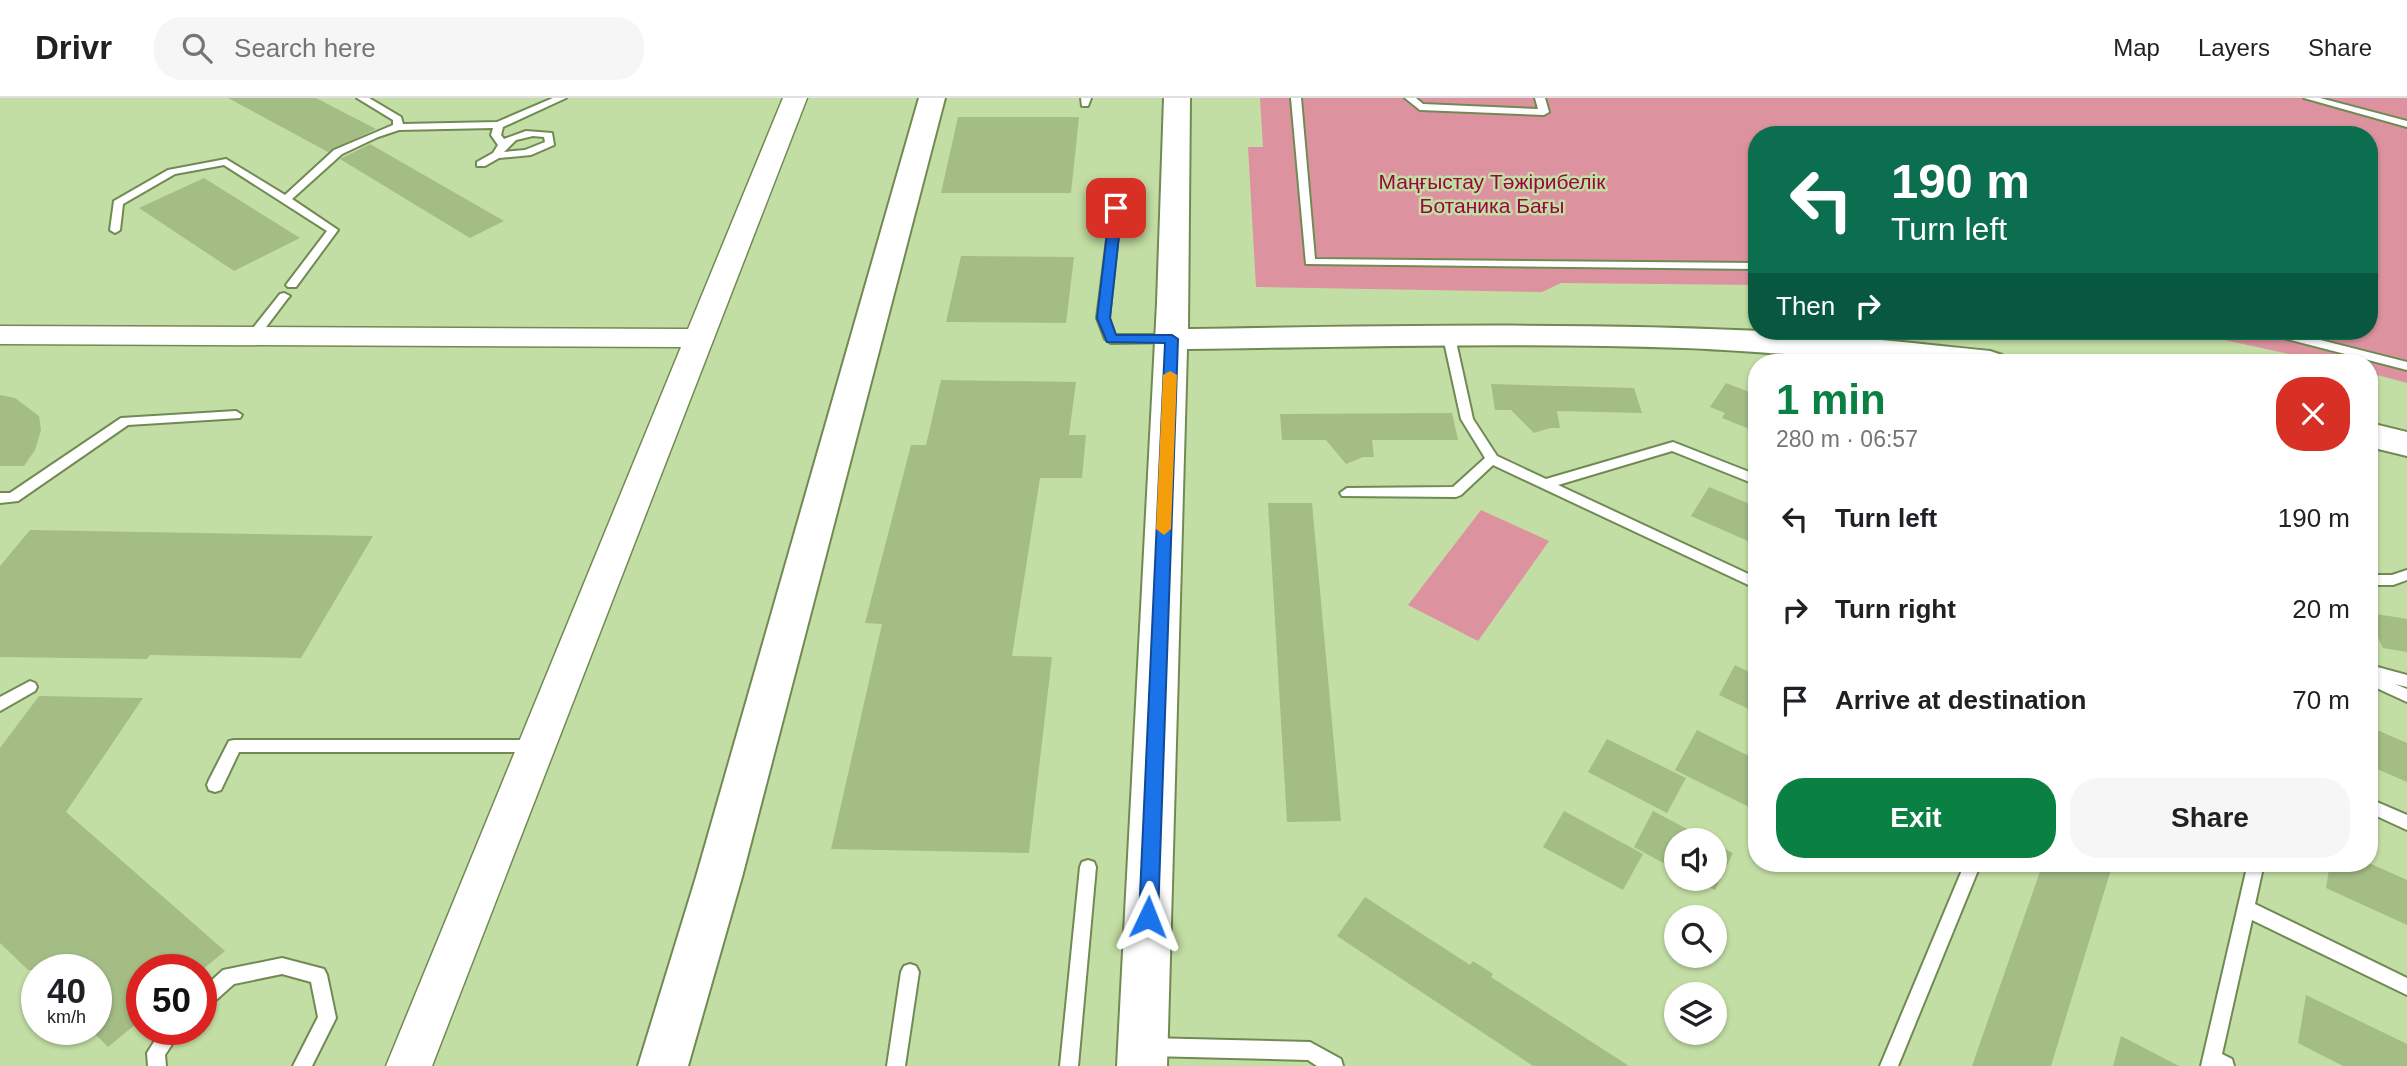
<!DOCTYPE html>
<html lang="en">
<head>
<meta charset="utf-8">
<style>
	body { margin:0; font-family:Helvetica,sans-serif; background:#f6f6f6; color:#202124; height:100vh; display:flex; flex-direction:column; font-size:26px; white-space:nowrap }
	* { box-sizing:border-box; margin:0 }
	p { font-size:23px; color:#757577 }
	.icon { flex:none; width:38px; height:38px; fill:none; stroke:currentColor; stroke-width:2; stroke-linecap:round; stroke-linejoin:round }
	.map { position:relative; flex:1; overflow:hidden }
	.details { position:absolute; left:1748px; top:256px; width:630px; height:518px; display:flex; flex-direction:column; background:#fff; border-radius:28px; box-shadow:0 2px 5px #0004 }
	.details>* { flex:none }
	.banner { position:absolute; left:1748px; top:28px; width:630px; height:214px; border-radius:28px; box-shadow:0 2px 5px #0004; background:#0b6e4f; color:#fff; overflow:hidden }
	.fabs { position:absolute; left:1664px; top:730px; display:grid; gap:14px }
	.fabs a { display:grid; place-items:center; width:63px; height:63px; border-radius:50%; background:#fff; box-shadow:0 2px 5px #0004; font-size:35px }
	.speed { position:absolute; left:21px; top:856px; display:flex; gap:14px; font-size:35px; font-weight:700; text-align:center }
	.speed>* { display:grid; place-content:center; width:91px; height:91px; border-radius:50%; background:#fff; box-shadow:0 2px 5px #0004; line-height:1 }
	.speed small { font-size:18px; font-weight:400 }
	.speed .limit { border:10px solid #d22; background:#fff; color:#111 }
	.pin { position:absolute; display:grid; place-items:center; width:60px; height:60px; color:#fff; margin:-30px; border-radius:14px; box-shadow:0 4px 10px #0006 }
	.me { position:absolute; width:77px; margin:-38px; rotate:2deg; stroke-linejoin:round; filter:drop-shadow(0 0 5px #0008) }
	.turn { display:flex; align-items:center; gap:24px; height:147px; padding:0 28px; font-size:32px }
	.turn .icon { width:91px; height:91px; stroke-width:2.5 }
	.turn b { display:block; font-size:49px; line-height:60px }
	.then { display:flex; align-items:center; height:66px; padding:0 28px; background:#0003; gap:14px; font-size:26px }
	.round { display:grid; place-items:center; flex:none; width:74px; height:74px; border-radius:28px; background:#f6f6f6 }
	.overview { display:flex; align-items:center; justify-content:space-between; height:119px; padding:0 28px }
	h1 { font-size:42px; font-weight:800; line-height:52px; color:#0b8043 }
	.primary-button { display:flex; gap:14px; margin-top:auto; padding:14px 28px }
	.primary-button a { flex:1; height:80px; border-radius:28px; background:#0b8043; color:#fff; font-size:28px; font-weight:800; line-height:80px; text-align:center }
	.primary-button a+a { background:#f6f6f6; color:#202124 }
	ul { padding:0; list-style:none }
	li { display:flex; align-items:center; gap:21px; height:91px; padding:0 28px }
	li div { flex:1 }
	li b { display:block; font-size:26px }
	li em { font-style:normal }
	header { display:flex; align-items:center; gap:42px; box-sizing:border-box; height:98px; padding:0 35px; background:#fff; border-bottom:2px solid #e0e0e0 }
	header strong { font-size:33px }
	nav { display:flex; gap:38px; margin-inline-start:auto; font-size:24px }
	.search { width:490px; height:63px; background:#f6f6f6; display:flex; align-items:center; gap:18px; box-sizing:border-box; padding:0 24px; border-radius:28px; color:#757577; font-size:26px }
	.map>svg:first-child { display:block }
	.green { fill:#dd939f }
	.building { fill:#a3bd85 }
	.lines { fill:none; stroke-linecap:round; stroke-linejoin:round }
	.service-casing { stroke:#718a53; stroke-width:4 }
	.tertiary-casing { stroke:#718a53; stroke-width:3 }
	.secondary-casing { stroke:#718a53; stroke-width:4 }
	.service { fill:#fff; fill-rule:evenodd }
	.tertiary { fill:#fff; fill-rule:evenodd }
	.secondary { fill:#fff; fill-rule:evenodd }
	.route { fill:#1a73e8; stroke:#114b97; stroke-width:2 }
	.slow { fill:#f59e0b }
	.labels { text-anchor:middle; stroke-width:5; stroke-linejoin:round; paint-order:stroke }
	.far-park-label { font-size:21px; fill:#99073f; stroke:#c3dea4 }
</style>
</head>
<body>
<header>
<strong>Drivr</strong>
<div class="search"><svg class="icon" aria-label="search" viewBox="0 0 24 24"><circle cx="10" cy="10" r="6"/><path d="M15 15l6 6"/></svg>Search here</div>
<nav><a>Map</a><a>Layers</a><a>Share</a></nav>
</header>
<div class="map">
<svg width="2407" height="968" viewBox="0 0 2407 968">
	<rect width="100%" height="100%" fill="#c3dea4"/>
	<g class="green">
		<path d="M1260 0H2407V285L2370 275V264H2326L2183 233H2370V37H1757V187L1561 185 1542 194 1256 189 1248 49H1263Z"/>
		<path d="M1481 412 1549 443 1478 543 1408 507Z"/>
	</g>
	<g class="building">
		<path d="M228 0H316L376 31 328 54Z"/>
		<path d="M958 19H1079L1071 95H941Z"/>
		<path d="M370 46 504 123 470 140 340 61Z"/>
		<path d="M204 80 300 140 234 173 139 110Z"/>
		<path d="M961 158 1074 159 1066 225 946 224Z"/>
		<path d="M941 282 1076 284 1069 337H1086L1082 380H1040L1012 558 1052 559 1029 755 831 751 882 526 865 525 911 347H926Z"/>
		<path d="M1726 285 1757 297V334L1722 320 1725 315 1710 309Z"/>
		<path d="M1491 286 1634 290 1642 315 1557 313 1560 330H1550L1534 335 1511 312H1495Z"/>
		<path d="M0 297 15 300 39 318 41 332 35 352 24 368H0Z"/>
		<path d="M1452 315 1458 342H1372L1374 359H1363L1346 366 1326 342H1282L1280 316Z"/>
		<path d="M1709 389 1757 409V447L1691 418Z"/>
		<path d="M1268 405H1312L1341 723 1287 724Z"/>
		<path d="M30 432 373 438 301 560 150 557 147 561 0 559V468Z"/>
		<path d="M2370 515 2407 521V554L2383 550 2370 523Z"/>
		<path d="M1735 567 1757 578V615L1719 597Z"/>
		<path d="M39 598 143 600 66 714 225 853 202 872H142V921L108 949 96 937V872H28L0 845V650Z"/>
		<path d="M2370 629 2407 645V684L2370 668Z"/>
		<path d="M1697 632 1757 662V713L1675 672Z"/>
		<path d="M1607 641 1686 680 1667 715 1588 674Z"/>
		<path d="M1564 713 1643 756 1623 792 1543 749Z"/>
		<path d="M1653 713 1708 742H1676V772L1634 749Z"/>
		<path d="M1715 746 1733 755 1715 792 1693 780H1715Z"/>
		<path d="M2043 765H2113L2051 968H1972Z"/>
		<path d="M2330 765H2369L2407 782V827L2326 790Z"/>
		<path d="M1365 799 1470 867 1473 863 1493 876 1491 879 1629 968H1533L1337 838Z"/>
		<path d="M2306 897 2407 946V968H2343L2298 945Z"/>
		<path d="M2121 938 2179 968H2113Z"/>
	</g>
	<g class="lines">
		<g class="service-casing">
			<g id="service">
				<path d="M357 0H369L401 19 403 26 497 24 553 0H566L503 29 501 37 504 41 526 33 552 35 554 47 531 57 499 60 485 68H477V64L493 55 498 47 491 37 493 30 399 32 378 39 342 56 292 101 338 132 296 189H288L286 187 327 133 224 67 175 76 123 106 120 132 115 135 110 132 114 103 168 72 226 61 285 97 334 52 393 27V22ZM533 38 544 39 545 44 525 52 504 54 516 42Z"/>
				<path d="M1081 0H1091L1088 8H1082Z"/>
				<path d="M1291 0H1301L1315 161 1757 165V171L1306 166Z"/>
				<path d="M1405 0H1416L1423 6 1538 11 1535 0H1545L1549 14 1544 17 1420 12Z"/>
				<path d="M2304 0H2320L2407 23V29Z"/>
				<path d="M1116 107 1121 110 1109 220 1115 237H1172L1176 238V244L1111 245 1105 241 1097 220 1111 110Z"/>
				<path d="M284 195 290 198 288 200 257 241H249V235L280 196Z"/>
				<path d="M2266 233H2285L2407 264V272L2268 236Z"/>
				<path d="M1449 235 1455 239 1473 321 1497 358 1546 381 1673 344 1757 377V387L1672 353 1558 387 1757 480V491L1493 367 1461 397 1456 399 1342 398 1340 395 1347 390 1453 389 1485 360 1461 321 1443 239Z"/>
				<path d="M1787 241 1791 242 1811 264H1798L1781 245Z"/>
				<path d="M236 313 242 317 240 320 128 327 18 403 0 405V395H10L121 320Z"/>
				<path d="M2407 472V482L2393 487H2370V477H2392Z"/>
				<path d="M2370 567 2407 577V589L2395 586 2407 591V604L2370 587Z"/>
				<path d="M30 583 35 585 37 589 35 593 0 613V599Z"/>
				<path d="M234 642H535L540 643 543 648 540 653 535 654H239L221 692 215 694 209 692 207 687 209 682 229 643Z"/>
				<path d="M2370 701 2407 717V732L2370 715Z"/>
				<path d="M1088 762 1094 764 1096 769 1078 968H1060L1080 769 1082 764Z"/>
				<path d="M1965 765H1981L1898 968H1880Z"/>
				<path d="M2248 765H2264L2255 806 2407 880V897L2252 822 2222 956 2232 961 2234 968H2201Z"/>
				<path d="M282 860 324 871 327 877 336 920 312 968H293L318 919 311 884 282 876 234 886 207 910 201 913V892L223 872Z"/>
				<path d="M910 866 916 868 919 874 905 968H887L901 874 904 868Z"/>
				<path d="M162 931H182L165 957 166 968H148L147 955Z"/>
				<path d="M1148 940 1310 944 1341 961 1343 968H1317L1308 962 1148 958 1142 955 1139 949 1142 943Z"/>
			</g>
		</g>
		<g class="tertiary-casing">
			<path id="tertiary" d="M783 0H807L432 968H386L681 249 0 246V228L688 231Z"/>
		</g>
		<g class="secondary-casing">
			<g id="secondary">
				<path d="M919 0H945L742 779 688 968H638L696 779Z"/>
				<path d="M1164 0H1190L1188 231C1387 228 1585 224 1784 234 1853 238 1921 246 1990 253L2002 257 2006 264C1899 269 1792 254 1684 250 1519 244 1353 249 1187 251L1167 968H1117L1157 205Z"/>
				<path d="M2370 325 2407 334V358L2370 349Z"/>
			</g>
		</g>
		<use href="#service" class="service"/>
		<use href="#tertiary" class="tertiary"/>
		<use href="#secondary" class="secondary"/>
	</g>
	<path class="route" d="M1116 107 1122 110 1110 220 1116 237H1172L1178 241 1158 819 1155 826 1148 828 1141 826 1139 819 1165 245 1107 244 1097 220 1110 110Z"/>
	<path class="slow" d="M1170 273 1177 277 1171 431 1164 437 1156 431 1163 277Z"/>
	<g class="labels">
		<g class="far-park-label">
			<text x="1492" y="91">Маңғыстау Тәжірибелік<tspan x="1492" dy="24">Ботаника Бағы</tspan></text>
		</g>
	</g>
</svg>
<div class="fabs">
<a><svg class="icon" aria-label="sound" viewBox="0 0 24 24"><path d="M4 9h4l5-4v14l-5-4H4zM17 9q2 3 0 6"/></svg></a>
<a><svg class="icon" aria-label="search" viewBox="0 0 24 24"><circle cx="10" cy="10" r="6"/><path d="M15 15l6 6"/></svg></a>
<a><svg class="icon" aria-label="layers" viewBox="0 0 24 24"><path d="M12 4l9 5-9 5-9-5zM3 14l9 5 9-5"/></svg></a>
</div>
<div class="speed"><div>40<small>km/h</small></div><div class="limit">50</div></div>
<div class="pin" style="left:1116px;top:110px;background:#d93025"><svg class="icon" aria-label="arrive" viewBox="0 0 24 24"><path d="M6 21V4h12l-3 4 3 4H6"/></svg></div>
<svg class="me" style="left:1148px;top:819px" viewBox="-20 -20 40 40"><path d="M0-17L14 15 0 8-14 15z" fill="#1a73e8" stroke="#fff" stroke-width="4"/></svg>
<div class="banner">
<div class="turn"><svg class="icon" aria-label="left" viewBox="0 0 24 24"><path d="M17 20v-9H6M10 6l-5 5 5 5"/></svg><div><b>190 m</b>Turn left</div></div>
<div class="then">Then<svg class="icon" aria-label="right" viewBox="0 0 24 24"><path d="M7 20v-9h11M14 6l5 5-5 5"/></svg></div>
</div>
<section class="details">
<div class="overview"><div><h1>1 min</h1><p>280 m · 06:57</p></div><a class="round" style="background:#d93025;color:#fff"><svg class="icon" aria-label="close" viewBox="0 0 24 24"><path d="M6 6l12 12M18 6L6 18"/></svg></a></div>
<ul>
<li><svg class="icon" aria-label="left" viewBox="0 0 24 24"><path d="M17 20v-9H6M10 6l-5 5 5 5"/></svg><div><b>Turn left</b></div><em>190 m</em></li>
<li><svg class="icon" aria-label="right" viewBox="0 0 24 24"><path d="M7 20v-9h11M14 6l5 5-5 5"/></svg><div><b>Turn right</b></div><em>20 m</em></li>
<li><svg class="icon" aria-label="arrive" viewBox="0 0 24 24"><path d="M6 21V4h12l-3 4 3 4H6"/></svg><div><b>Arrive at destination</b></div><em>70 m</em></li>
</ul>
<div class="primary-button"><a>Exit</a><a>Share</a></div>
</section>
</div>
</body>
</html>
